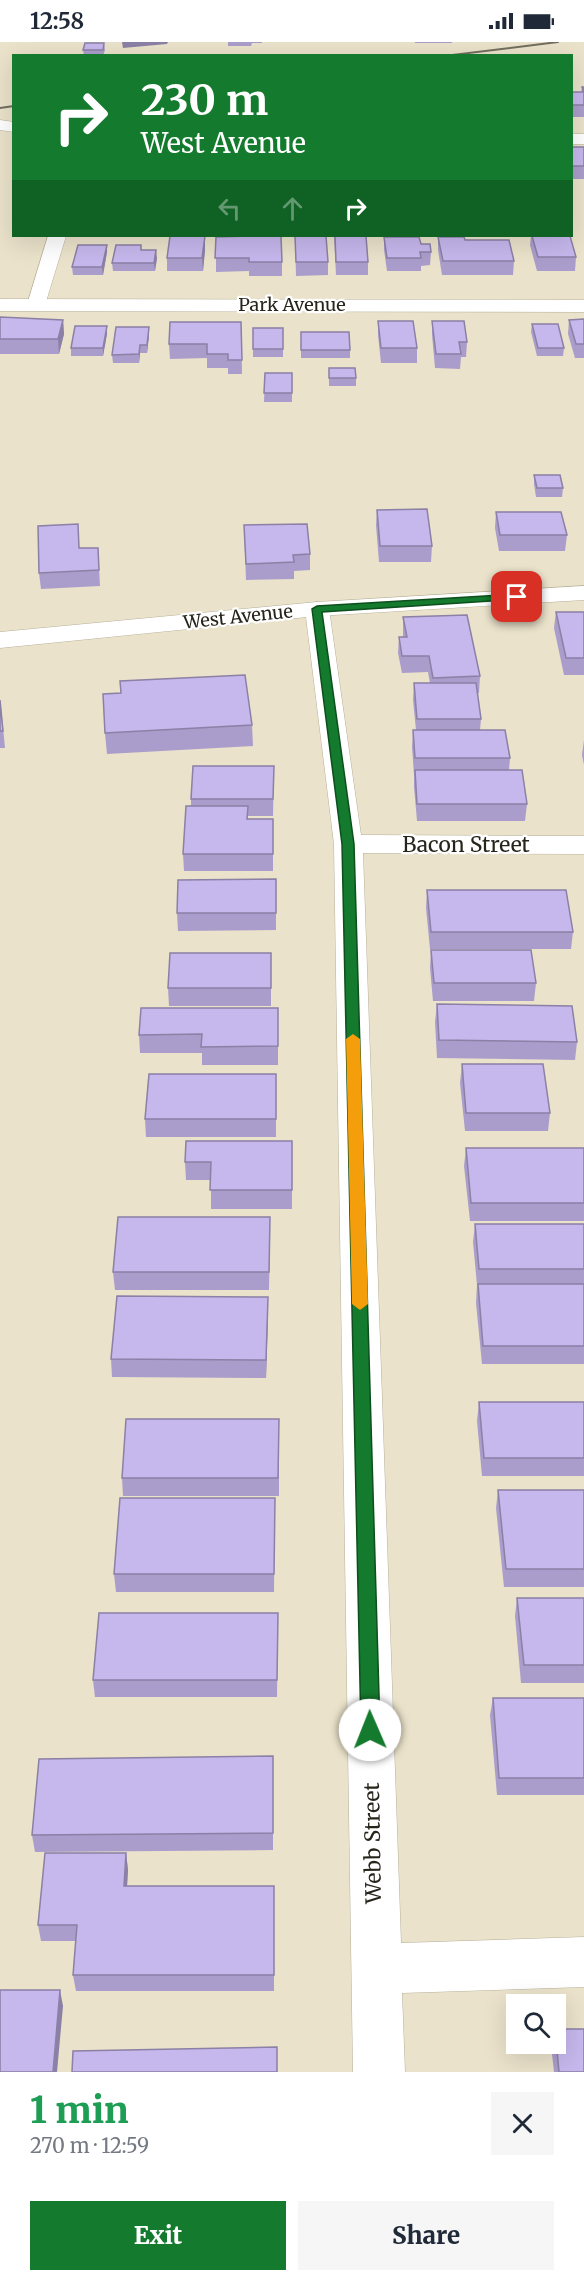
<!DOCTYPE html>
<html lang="en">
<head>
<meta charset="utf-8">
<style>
	body { margin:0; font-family:Merriweather,serif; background:#f6f6f7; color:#1f2937; height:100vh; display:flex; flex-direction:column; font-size:22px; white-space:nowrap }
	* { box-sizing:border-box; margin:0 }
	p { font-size:20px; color:#747a83 }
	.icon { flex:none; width:33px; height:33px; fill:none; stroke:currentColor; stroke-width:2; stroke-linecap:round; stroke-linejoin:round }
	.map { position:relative; height:2030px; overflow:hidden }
	.sheet { display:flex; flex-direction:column; background:#fff; flex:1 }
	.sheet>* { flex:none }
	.top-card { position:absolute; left:12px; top:12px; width:561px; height:183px; border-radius:0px; box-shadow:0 6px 24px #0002; background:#147a2d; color:#fff; overflow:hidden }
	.controls { position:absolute; left:506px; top:1952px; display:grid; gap:12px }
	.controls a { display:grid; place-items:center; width:60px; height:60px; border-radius:0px; background:#fff; box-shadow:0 6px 24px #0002; font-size:30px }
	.pin { position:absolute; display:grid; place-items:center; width:51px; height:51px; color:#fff; margin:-26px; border-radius:12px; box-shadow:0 3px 9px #0006 }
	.me { position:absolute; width:66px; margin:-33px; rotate:359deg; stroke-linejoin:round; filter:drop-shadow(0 0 4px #0008) }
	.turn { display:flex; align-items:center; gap:21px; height:126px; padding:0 30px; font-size:27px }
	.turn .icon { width:78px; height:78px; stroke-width:2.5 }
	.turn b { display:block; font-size:42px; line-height:51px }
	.lanes { display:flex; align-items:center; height:57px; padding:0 30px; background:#0003; justify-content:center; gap:30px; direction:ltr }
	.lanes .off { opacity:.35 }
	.round { display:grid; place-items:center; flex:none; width:63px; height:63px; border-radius:0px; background:#f6f6f7 }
	.overview { display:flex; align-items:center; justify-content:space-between; height:102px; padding:0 30px }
	h1 { font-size:36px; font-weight:800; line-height:45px; color:#1e9e55 }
	.button { display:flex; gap:12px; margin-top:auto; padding:12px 30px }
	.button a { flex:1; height:69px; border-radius:0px; background:#147a2d; color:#fff; font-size:24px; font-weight:800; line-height:69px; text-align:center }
	.button a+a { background:#f6f6f7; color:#1f2937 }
	.status { display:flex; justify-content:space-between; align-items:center; height:42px; padding:0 30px; background:#fff; direction:ltr }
	.status svg { height:16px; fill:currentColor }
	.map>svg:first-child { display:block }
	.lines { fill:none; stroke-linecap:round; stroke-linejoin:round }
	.minor-casing { stroke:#b7b09a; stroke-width:1 }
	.major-casing { stroke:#b7b09a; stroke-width:1 }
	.highway-casing { stroke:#b7b09a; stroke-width:1 }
	.minor { fill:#fff; fill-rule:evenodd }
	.major { fill:#fff; fill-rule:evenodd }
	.highway { fill:#fff; fill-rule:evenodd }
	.rail { stroke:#736e5f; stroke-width:2 }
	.wall { fill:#aa9dcb }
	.shaded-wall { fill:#8b80a5 }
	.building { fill:#c6b7ec; stroke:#8b80a5; stroke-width:1.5 }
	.route { fill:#147a2d; stroke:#0d4f1d; stroke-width:1.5 }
	.slow { fill:#f59e0b }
	.labels { text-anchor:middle; stroke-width:4.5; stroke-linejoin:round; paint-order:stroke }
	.far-street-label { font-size:18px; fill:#27241b; stroke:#fff }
	.street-label { font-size:21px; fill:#27241b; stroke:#fff }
</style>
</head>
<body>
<div class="status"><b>12:58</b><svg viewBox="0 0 49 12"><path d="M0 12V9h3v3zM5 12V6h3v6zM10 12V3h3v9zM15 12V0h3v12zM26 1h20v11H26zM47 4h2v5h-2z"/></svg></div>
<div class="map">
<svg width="584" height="2030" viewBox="0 0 584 2030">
	<rect width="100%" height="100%" fill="#eae2ca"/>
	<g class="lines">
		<g class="minor-casing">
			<g id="minor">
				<path d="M0 78 14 80V90L0 88Z"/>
				<rect x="572" y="92" width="12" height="10"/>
				<path d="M48 194H66L45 263 36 269 27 263Z"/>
				<path d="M317 560 326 562 329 567 361 793 584 794V812L363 811 401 1901 584 1895V1945L402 1951 405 2030H353L334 802 305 567 308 562Z"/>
			</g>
		</g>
		<g class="major-casing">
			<path id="major" d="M0 257 584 258V270L0 269Z"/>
		</g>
		<g class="highway-casing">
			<path id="highway" d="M584 544V558L317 574 0 606V590L317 560Z"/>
		</g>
		<use href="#minor" class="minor"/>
		<use href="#major" class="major"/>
		<use href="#highway" class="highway"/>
		<g class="rail">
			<path d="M444 14 558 0"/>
			<path d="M0 66 14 64"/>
		</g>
	</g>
	<g class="wall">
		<path d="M228 0H262V1H252L251 4H228Z"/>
		<rect x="415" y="0" width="37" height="1"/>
		<path d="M104 1 105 8 103 14H84L83 8Z"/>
		<path d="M582 45H584V75H572V50H581Z"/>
		<rect x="572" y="105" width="12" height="32"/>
		<path d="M205 194V208L203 229H167V216Z"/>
		<path d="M295 194 328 220V233L296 234Z"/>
		<path d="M334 194H366L368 220V233H336Z"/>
		<path d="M531 194H570L576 215 575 229H537L530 203Z"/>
		<path d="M216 195 282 220V234H249V229L216 230Z"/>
		<path d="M384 195 421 202 431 210 430 223 421 224V229H387L384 208Z"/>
		<path d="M438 195 465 198 514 219 513 233H442L438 208Z"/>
		<path d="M107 203V210L103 233H73L72 225Z"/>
		<path d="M142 208 157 216 155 229H113L112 221Z"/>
		<path d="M0 275 63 278 64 292 59 312H0Z"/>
		<path d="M584 277V316H575L568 292 569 278Z"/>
		<path d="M378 279 417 306V321H381L378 293Z"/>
		<path d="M432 279 467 300 466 315H461L460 327 435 326 432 293Z"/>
		<path d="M241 280 242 332H228V326H207V316L170 317 169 302Z"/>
		<path d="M532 282 564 306 563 314H537L531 290Z"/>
		<path d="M107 284V292L103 314H71V306Z"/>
		<path d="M149 285V293L147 311H140L139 321H113L112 313Z"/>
		<rect x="253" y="286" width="30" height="29"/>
		<path d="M301 290 350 308V316H301Z"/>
		<path d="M329 326 356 336V344H329Z"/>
		<path d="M265 331H292V360H264Z"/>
		<path d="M534 433 563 446 562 455H536L534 442Z"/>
		<path d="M377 468 432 504 431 520H379L376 483Z"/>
		<path d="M496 470 567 493 565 509H499L495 486Z"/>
		<path d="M244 483 310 512V528L294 529V537L246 538Z"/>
		<path d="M80 506H98L100 544 41 547 39 531Z"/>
		<path d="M556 570H584V633H564L554 586Z"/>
		<path d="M403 575 480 634 479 651H477L481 677 480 688 510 716 509 728 527 762 525 779H417L414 745V733L412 705 413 688H416L413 658 414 641H430L428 630 402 631 398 611 399 595H403Z"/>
		<path d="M121 651 252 683 253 704 107 712 105 691Z"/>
		<path d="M0 658 2 675 5 706H0Z"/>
		<path d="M584 698V723L582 713Z"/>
		<path d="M274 724 273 774H248V777H273V829H184L183 812 191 764V757Z"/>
		<path d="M276 837V888L178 889 177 871Z"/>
		<path d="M427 848 573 890 571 907H430L426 866Z"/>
		<path d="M431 908 536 941 534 959H433L430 926Z"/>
		<path d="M271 911V964H169L168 946Z"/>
		<path d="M437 962 577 1000 575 1018 437 1016 435 980Z"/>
		<path d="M278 966V1023H202V1011H140L139 993Z"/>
		<path d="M462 1022 550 1071 548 1089H465L460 1041Z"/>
		<path d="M276 1032V1095H146L145 1077Z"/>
		<path d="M292 1099V1167H211V1138H186L185 1120Z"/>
		<path d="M466 1106H584V1179H470L464 1124Z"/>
		<path d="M475 1182H584V1322H482L476 1261 477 1243 473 1200Z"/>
		<path d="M270 1194 269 1248H115L113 1230Z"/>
		<path d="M268 1255 266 1336 112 1335 111 1317Z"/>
		<path d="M479 1360H584V1434H482L477 1379Z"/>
		<path d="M279 1377V1454H123L122 1436Z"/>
		<path d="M498 1448H584V1545H504L496 1466Z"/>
		<path d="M275 1456 274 1550H116L114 1532Z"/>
		<path d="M517 1556H584V1641H521L515 1574Z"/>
		<path d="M278 1571 277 1655H95L93 1638Z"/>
		<path d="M493 1656H584V1753H497L490 1673Z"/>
		<path d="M273 1714V1808L35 1810 32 1793Z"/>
		<path d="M126 1811 128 1828 127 1844H274V1949H76L73 1933 76 1899H41L38 1883Z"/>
		<path d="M555 1987 584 2030H554L551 2003 552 2001H555Z"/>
	</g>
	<g class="shaded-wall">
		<path d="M122 0H168L167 2 123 6Z"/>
		<path d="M205 194V208L203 229 202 216Z"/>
		<path d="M107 203V210L103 233 102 225Z"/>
		<path d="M156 208 157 216 155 229 154 221Z"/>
		<path d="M63 278 64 292 59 312 58 297Z"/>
		<path d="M107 284V292L103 314V306Z"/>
		<path d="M149 285V293L147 311V303Z"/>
		<path d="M140 303V311L139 321V312Z"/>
		<path d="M268 1255V1274L266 1336V1318Z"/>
		<path d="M126 1811 128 1828 126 1861 124 1844Z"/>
		<path d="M60 1948 63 1964 57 2030H53Z"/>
	</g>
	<g class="building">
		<path d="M85 1H104L103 8H83Z"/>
		<path d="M582 45H584V63H572V50H584Z"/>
		<rect x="572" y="105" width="12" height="19"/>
		<path d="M170 194H205L202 216H167Z"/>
		<path d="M251 194H281L282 220H249V216H215L216 195Z"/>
		<path d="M295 194H326L328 220H296Z"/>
		<path d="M335 194H366L368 220H336Z"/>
		<path d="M532 194H570L576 215H538Z"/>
		<path d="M384 195H419L421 202H430L431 210H420L421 216H387Z"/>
		<path d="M438 195H464L465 198H509L514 219H443Z"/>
		<path d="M78 203H107L102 225H72Z"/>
		<path d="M116 203H141V208H156L154 221H112Z"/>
		<path d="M0 275 63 278 58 297H0Z"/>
		<path d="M584 277V302H576L569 278Z"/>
		<path d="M378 279H413L417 306H381Z"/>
		<path d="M432 279H464L467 300H459L461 312H436Z"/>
		<path d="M170 280H241L242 318H228V312H207V302H169Z"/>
		<path d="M532 282H558L564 306H538Z"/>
		<path d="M75 284H107L103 306H71Z"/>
		<path d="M116 285H149L147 303H140L139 312 112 313Z"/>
		<rect x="253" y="286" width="30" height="21"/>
		<path d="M301 290H349L350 308H301Z"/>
		<path d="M329 326H355L356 336H329Z"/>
		<path d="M265 331H292V351H264Z"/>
		<path d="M534 433H560L563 446H537Z"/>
		<path d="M427 467 432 504H380L377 468Z"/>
		<path d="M496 470H561L567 493H500Z"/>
		<path d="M78 482 79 506H98L99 528 39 531 38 484Z"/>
		<path d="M307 482 310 512 293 513 294 520 246 522 244 483Z"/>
		<path d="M556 570H584V616H566Z"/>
		<path d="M467 573 480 634 433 636 429 614H402L399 595H407L403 575Z"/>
		<path d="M245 633 252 683 105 691 103 652 121 651 120 639Z"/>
		<path d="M414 641H476L481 677H417Z"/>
		<path d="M0 658 3 689H0Z"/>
		<path d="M413 688H505L510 716H415Z"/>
		<path d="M193 724H274L273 757H191Z"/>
		<path d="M415 728H522L527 762H417Z"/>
		<path d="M186 764H248L247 777H273V812H183Z"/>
		<path d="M276 837V871H177L178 838Z"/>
		<path d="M427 848H566L573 890H431Z"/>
		<path d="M431 908H531L536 941H434Z"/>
		<path d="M170 911H271V946H168Z"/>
		<path d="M437 962 572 964 577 1000 439 998Z"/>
		<path d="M141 966H278V1004L201 1005 202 992 139 993Z"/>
		<path d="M462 1022H543L550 1071H466Z"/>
		<path d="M149 1032H276V1077H145Z"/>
		<path d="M186 1099H292V1148H210L211 1120H185Z"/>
		<path d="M466 1106H584V1161H471Z"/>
		<path d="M118 1175H270L269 1230H113Z"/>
		<path d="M475 1182H584V1227H479Z"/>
		<path d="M478 1242H584V1304H483Z"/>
		<path d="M117 1254 268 1255 266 1318 111 1317Z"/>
		<path d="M479 1360H584V1416H484Z"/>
		<path d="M126 1377H279L278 1436H122Z"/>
		<path d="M498 1448H584V1527H506Z"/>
		<path d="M120 1456H275L274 1532H114Z"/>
		<path d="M517 1556H584V1623H524Z"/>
		<path d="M99 1571H278L277 1638H93Z"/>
		<path d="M493 1656H584V1736H499Z"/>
		<path d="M273 1714V1791L32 1793 39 1717Z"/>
		<path d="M45 1811H126L124 1844H274V1933H73L77 1883H38Z"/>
		<path d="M0 1948H60L53 2030H0Z"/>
		<path d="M555 1987H584V2030H559Z"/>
		<path d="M277 2005V2030H72L73 2009Z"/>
	</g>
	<path class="route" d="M517 552 522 555 521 557 322 570 354 802 380 1688 377 1694 370 1696 364 1694 361 1688 342 802 312 567 317 564Z"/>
	<path class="slow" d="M353 992 360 997 368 1262 360 1268 352 1262 346 997Z"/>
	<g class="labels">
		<g class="far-street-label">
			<text x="292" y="269">Park Avenue</text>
			<text transform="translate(238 575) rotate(-6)" y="6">West Avenue</text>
		</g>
		<g class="street-label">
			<text x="466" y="810">Bacon Street</text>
			<text transform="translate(373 1801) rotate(-91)" y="7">Webb Street</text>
		</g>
	</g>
</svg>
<div class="controls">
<a><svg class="icon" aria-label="search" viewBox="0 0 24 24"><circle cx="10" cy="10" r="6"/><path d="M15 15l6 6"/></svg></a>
</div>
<div class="pin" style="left:517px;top:555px;background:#d93025"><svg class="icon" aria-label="arrive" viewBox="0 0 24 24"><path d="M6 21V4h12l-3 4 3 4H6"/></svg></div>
<svg class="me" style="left:370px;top:1688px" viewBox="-20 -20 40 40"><circle r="19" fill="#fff"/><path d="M0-13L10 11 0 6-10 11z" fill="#147a2d"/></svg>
<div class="top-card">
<div class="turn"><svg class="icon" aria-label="right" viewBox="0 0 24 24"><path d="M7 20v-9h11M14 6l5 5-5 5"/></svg><div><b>230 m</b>West Avenue</div></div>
<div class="lanes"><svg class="icon off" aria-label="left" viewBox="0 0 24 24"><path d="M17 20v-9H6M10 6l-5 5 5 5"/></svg><svg class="icon off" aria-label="ahead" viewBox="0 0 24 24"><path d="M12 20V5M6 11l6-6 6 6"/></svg><svg class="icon" aria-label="right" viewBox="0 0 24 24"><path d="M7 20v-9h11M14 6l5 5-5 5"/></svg></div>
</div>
</div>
<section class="sheet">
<div class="overview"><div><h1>1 min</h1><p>270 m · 12:59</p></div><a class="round"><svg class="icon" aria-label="close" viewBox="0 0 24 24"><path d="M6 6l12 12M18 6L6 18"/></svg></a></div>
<div class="button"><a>Exit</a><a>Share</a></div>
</section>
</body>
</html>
